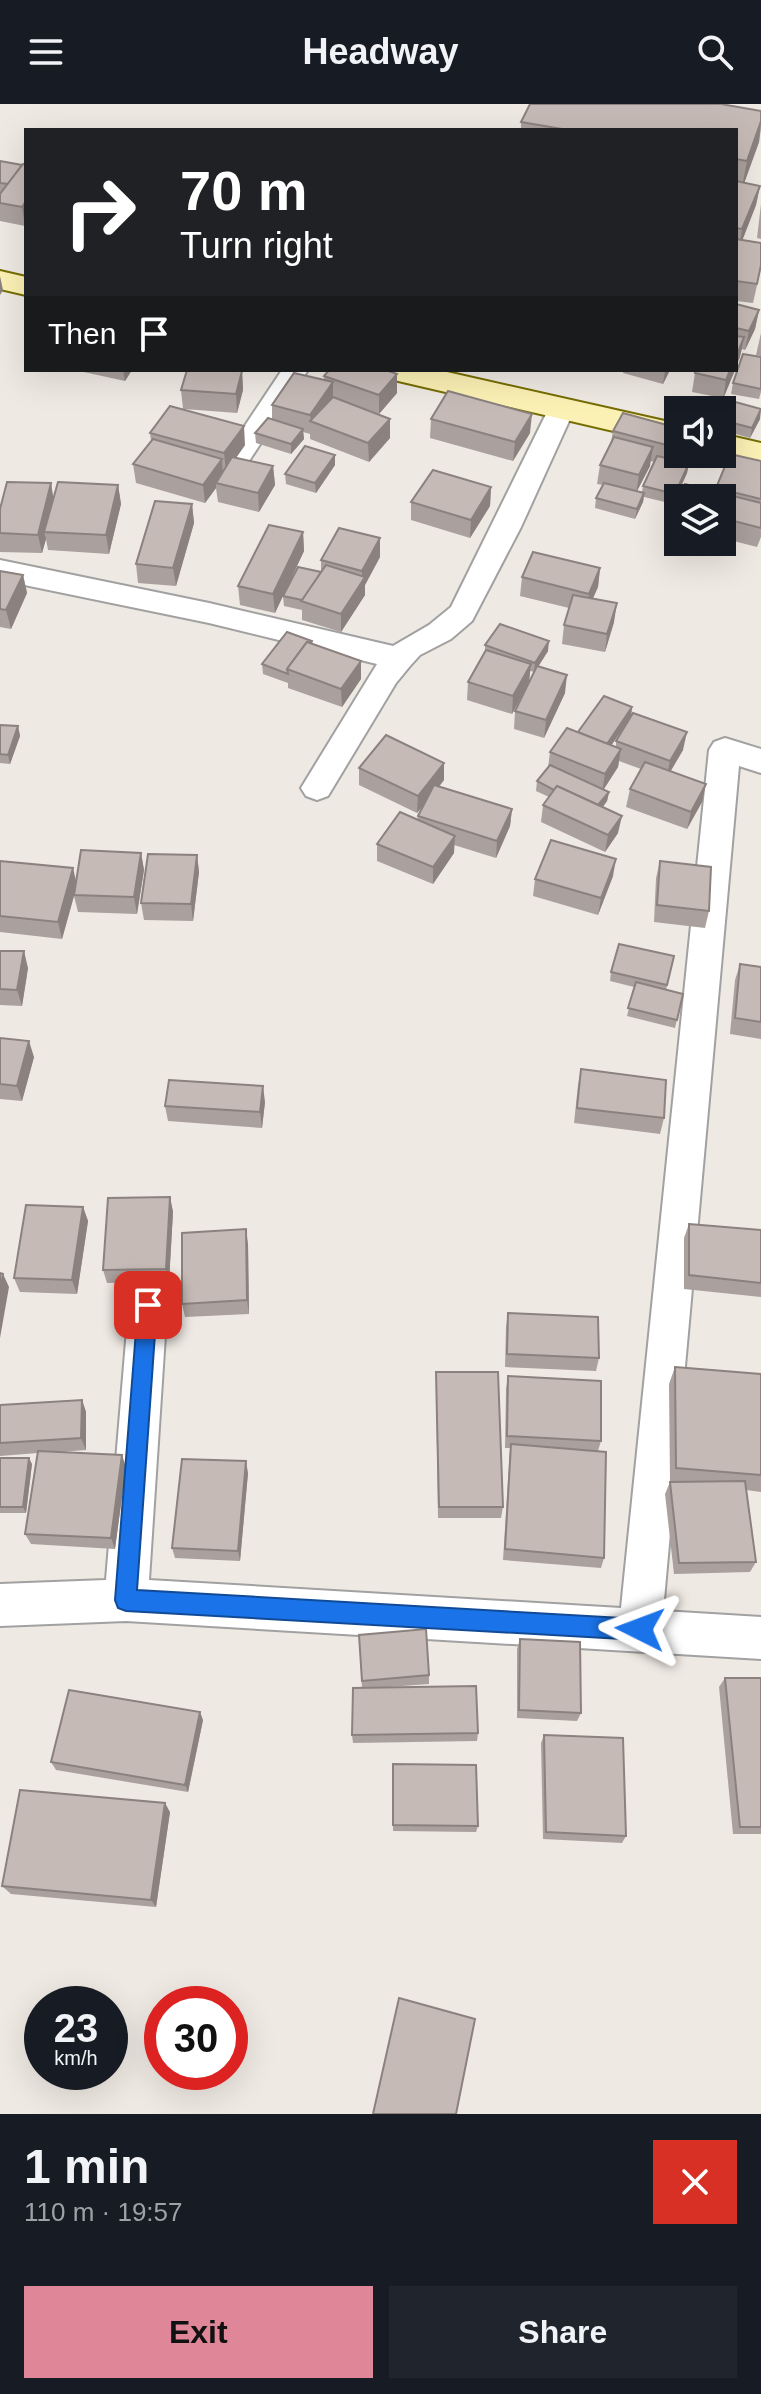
<!DOCTYPE html>
<html lang="en">
<head>
<meta charset="utf-8">
<style>
	body { margin:0; font-family:Helvetica,sans-serif; background:#20242c; color:#f1f3f6; height:100vh; display:flex; flex-direction:column; font-size:30px; white-space:nowrap }
	* { box-sizing:border-box; margin:0 }
	p { font-size:26px; color:#9ea1a6 }
	.icon { flex:none; width:44px; height:44px; fill:none; stroke:currentColor; stroke-width:2; stroke-linecap:round; stroke-linejoin:round }
	.map { position:relative; height:2010px; overflow:hidden }
	.sheet { display:flex; flex-direction:column; background:#171b24; flex:1 }
	.sheet>* { flex:none }
	.guide { position:absolute; left:24px; top:24px; width:714px; height:244px; border-radius:0px; box-shadow:0 8px 32px #0002; background:#202124; color:#fff; overflow:hidden }
	.controls { position:absolute; left:664px; top:292px; display:grid; gap:16px }
	.controls a { display:grid; place-items:center; width:72px; height:72px; border-radius:0px; background:#171b24; box-shadow:0 8px 32px #0002; font-size:40px }
	.speed { position:absolute; left:24px; top:1882px; display:flex; gap:16px; font-size:40px; font-weight:700; text-align:center }
	.speed>* { display:grid; place-content:center; width:104px; height:104px; border-radius:50%; background:#171b24; box-shadow:0 8px 32px #0002; line-height:1 }
	.speed small { font-size:20px; font-weight:400 }
	.speed .limit { border:12px solid #d22; background:#fff; color:#111 }
	.pin { position:absolute; display:grid; place-items:center; width:68px; height:68px; color:#fff; margin:-34px; border-radius:16px; box-shadow:0 4px 12px #0006 }
	.me { position:absolute; width:88px; margin:-44px; rotate:273deg; stroke-linejoin:round; filter:drop-shadow(0 0 6px #0008) }
	.turn { display:flex; align-items:center; gap:28px; height:168px; padding:0 24px; font-size:36px }
	.turn .icon { width:104px; height:104px; stroke-width:2.5 }
	.turn b { display:block; font-size:56px; line-height:68px }
	.then { display:flex; align-items:center; height:76px; padding:0 24px; background:#0003; gap:16px; font-size:30px }
	.round { display:grid; place-items:center; flex:none; width:84px; height:84px; border-radius:0px; background:#20242c }
	.headline { display:flex; align-items:center; justify-content:space-between; height:136px; padding:0 24px }
	h1 { font-size:48px; font-weight:800; line-height:60px }
	.primary-button { display:flex; gap:16px; margin-top:auto; padding:16px 24px }
	.primary-button a { flex:1; height:92px; border-radius:0px; background:#df8698; color:#111; font-size:32px; font-weight:800; line-height:92px; text-align:center }
	.primary-button a+a { background:#20242c; color:#f1f3f6 }
	header { display:flex; justify-content:space-between; align-items:center; height:104px; padding:0 24px; background:#171b24; font-size:36px; font-weight:800 }
	.map>svg:first-child { display:block }
	.lines { fill:none; stroke-linecap:round; stroke-linejoin:round }
	.street-casing { stroke:#a1a1a1; stroke-width:4 }
	.secondary-casing { stroke:#766d02; stroke-width:4 }
	.street { fill:#fff; fill-rule:evenodd }
	.secondary { fill:#fbf1b5; fill-rule:evenodd }
	.wall { fill:#aaa09d; fill-rule:evenodd }
	.shaded-wall { fill:#8b827f }
	.building { fill:#c6bab6; stroke:#8b827f; stroke-width:2 }
	.route { fill:#1a73e8; stroke:#114b97; stroke-width:2 }
</style>
</head>
<body>
<header><svg class="icon" aria-label="menu" viewBox="0 0 24 24"><path d="M4 6h16M4 12h16M4 18h16"/></svg>Headway<svg class="icon" aria-label="search" viewBox="0 0 24 24"><circle cx="10" cy="10" r="6"/><path d="M15 15l6 6"/></svg></header>
<div class="map">
<svg width="761" height="2010" viewBox="0 0 761 2010">
	<rect width="100%" height="100%" fill="#efe9e3"/>
	<g class="lines">
		<g class="street-casing">
			<g id="street">
				<path d="M282 266H308L242 368 232 371 222 368 218 362Z"/>
				<path d="M562 296 571 298 575 304 521 423 472 517 451 535 420 551 410 562 396 579 328 692 317 696 306 692 301 684 377 560 209 519 0 476V456L209 499 393 542 429 521 451 503 549 304 553 298Z"/>
				<path d="M725 634 761 645V669L739 662 663 1507 761 1513V1555L126 1517 0 1522V1480L106 1476 129 1201 134 1189 148 1183 162 1189 167 1201 149 1476 621 1504 709 646 714 638Z"/>
			</g>
		</g>
		<g class="secondary-casing">
			<g id="secondary">
				<path d="M0 167 26 173V191L0 185Z"/>
				<path d="M378 266H438L678 320V342L394 276 383 273Z"/>
				<path d="M722 330 761 339V361L715 350H722Z"/>
			</g>
		</g>
		<use href="#street" class="street"/>
		<use href="#secondary" class="secondary"/>
	</g>
	<g class="wall">
		<path d="M530 0H721L761 7V25L759 38 744 79 760 82 756 101 742 136 761 139V163L753 199 736 197V26H521V18Z"/>
		<path d="M0 57 22 61 25 122 0 117V90L1 89 0 88Z"/>
		<path d="M761 100V135L757 134Z"/>
		<path d="M736 200 759 206 755 225 745 246 742 245 736 263Z"/>
		<path d="M761 229V252L756 251Z"/>
		<path d="M761 253V288L759 295 731 290 733 279Z"/>
		<path d="M79 266H132L125 277 79 267Z"/>
		<path d="M624 266H670L663 280 623 269Z"/>
		<path d="M735 266 723 295 760 315 750 334 722 326V306L717 293 692 288 695 269Z"/>
		<path d="M242 267 243 286 237 309 184 305 245 341 236 354 273 362 275 381 259 408 218 398 216 384 205 399 136 379 133 360 151 337 150 329 183 305 181 286Z"/>
		<path d="M324 272 397 289 379 310 390 334 369 358 310 335V330L303 328 304 335 291 350 256 339 255 329 272 315V301L324 276Z"/>
		<path d="M431 315 530 329 513 357 430 334Z"/>
		<path d="M678 324V350H691L686 359H689L687 369 673 400 644 393 643 398 635 415 595 404 596 394 603 381 597 380 600 361 611 338 613 327ZM650 357 654 358 643 382 642 388 637 387 650 362Z"/>
		<path d="M761 357V433L757 443 722 434V394L716 388V384Z"/>
		<path d="M335 361 316 389 286 380 285 370Z"/>
		<path d="M51 379 53 394 118 381 121 400 109 450 48 446 46 435 42 449 0 448V405Z"/>
		<path d="M491 383 490 402 470 434 411 416V398Z"/>
		<path d="M678 396V423L672 421 675 403Z"/>
		<path d="M192 400 194 419 176 482 138 479 136 460Z"/>
		<path d="M303 428 304 447 275 509 240 501 238 482Z"/>
		<path d="M380 453 365 481V491L341 528 302 516V506L284 502 283 492 321 468V456Z"/>
		<path d="M600 464 598 483 592 495 614 518 605 548 562 540 564 521 569 504 520 492 522 473Z"/>
		<path d="M0 467 23 471 27 489 11 525 0 523Z"/>
		<path d="M312 537V540L361 557V575L342 603 288 584V579L263 570 262 560Z"/>
		<path d="M485 541 548 547 538 563 565 589 544 634 514 625 515 607 534 568 530 567 529 578 512 610 467 596 468 578 485 547Z"/>
		<path d="M632 603 631 613 611 641 616 643V637L683 646 670 668 702 698 687 725 626 703 630 685 641 665 619 657 618 663 603 686 609 688 607 697 603 703 618 729 605 748 541 718 543 701 549 693 536 687 537 677 548 664 550 648 578 628Z"/>
		<path d="M0 621 18 622 20 632 10 660 0 659Z"/>
		<path d="M359 664 444 676 439 683 512 705 510 722 496 754 454 741V749L433 780 377 757V740L417 716 418 712 423 702 417 709 359 681Z"/>
		<path d="M141 749 144 766 137 810 78 808 74 792 62 835 0 828V757L76 777Z"/>
		<path d="M197 751 199 768 193 817 144 816 141 799Z"/>
		<path d="M660 757 709 807 705 824 654 818 656 774Z"/>
		<path d="M613 772 598 811 533 792 535 775Z"/>
		<path d="M0 847 28 864 22 902 0 901Z"/>
		<path d="M674 852 666 886 683 890 675 924 627 912 634 883 610 877 611 868Z"/>
		<path d="M740 860 761 863V935L730 930 735 876Z"/>
		<path d="M0 934 34 953 22 997 0 995Z"/>
		<path d="M581 965 664 1014 660 1030 574 1019 578 981Z"/>
		<path d="M265 998 262 1024 168 1017 165 1002Z"/>
		<path d="M170 1093 173 1108 169 1178 107 1179 103 1166Z"/>
		<path d="M83 1103 88 1117 77 1190 20 1188 14 1174Z"/>
		<path d="M689 1120 761 1126V1193L684 1185V1134Z"/>
		<path d="M248 1140 249 1210 185 1213 182 1200Z"/>
		<path d="M508 1209 599 1254 596 1267 505 1263 506 1223Z"/>
		<path d="M675 1263 761 1270V1388L746 1386 756 1458 750 1468 674 1470 665 1390 670 1378 669 1280Z"/>
		<path d="M436 1268 503 1403 501 1414H438L436 1280Z"/>
		<path d="M508 1272 601 1337 598 1347 604 1454 601 1464 503 1456 510 1344H505L506 1285Z"/>
		<path d="M82 1296 86 1308V1346L59 1348 126 1363 115 1445 31 1440 25 1430 38 1349 0 1352V1301Z"/>
		<path d="M0 1354 32 1360 26 1409H0Z"/>
		<path d="M248 1369 240 1457 175 1454 172 1444Z"/>
		<path d="M359 1531 429 1571V1580L389 1583 478 1629 477 1637 353 1639 352 1631 362 1584Z"/>
		<path d="M520 1535 581 1609 577 1617 517 1614V1545Z"/>
		<path d="M725 1574H761V1730H733L719 1583Z"/>
		<path d="M203 1616 188 1688 56 1666 51 1658Z"/>
		<path d="M544 1631 626 1732 622 1739 543 1735 541 1639Z"/>
		<path d="M393 1660 478 1722 476 1728 393 1727Z"/>
		<path d="M170 1708 156 1803 11 1790 2 1782Z"/>
	</g>
	<g class="shaded-wall">
		<path d="M761 17 759 38 741 88 747 57Z"/>
		<path d="M760 82 756 101 739 145 742 125Z"/>
		<path d="M26 97V121L25 122 22 103Z"/>
		<path d="M0 172 3 186 0 191Z"/>
		<path d="M759 206 755 225 745 246 749 227Z"/>
		<path d="M744 233 740 253 736 263V253Z"/>
		<path d="M123 266H132L125 277Z"/>
		<path d="M665 266H670L663 280Z"/>
		<path d="M730 266H735L723 295 726 276Z"/>
		<path d="M242 267 243 286 237 309 236 290Z"/>
		<path d="M397 270V289L379 310V291Z"/>
		<path d="M333 278V297L311 317 310 311Z"/>
		<path d="M761 306 760 315 750 334 752 324Z"/>
		<path d="M532 310 530 329 513 357 515 338Z"/>
		<path d="M390 315V334L369 358 368 339Z"/>
		<path d="M244 322 245 341 226 368 224 349Z"/>
		<path d="M303 325 304 335 291 350V340Z"/>
		<path d="M653 343 650 362 636 389 639 371Z"/>
		<path d="M685 350H691L683 365Z"/>
		<path d="M335 351V361L316 389 315 379Z"/>
		<path d="M222 355 223 374 216 379V384L205 399 203 381Z"/>
		<path d="M689 359 687 369 673 400 675 390Z"/>
		<path d="M273 362 275 381 259 408 258 389Z"/>
		<path d="M51 379 54 398 44 428 46 435 42 449 38 431Z"/>
		<path d="M118 381 121 400 109 450 106 431Z"/>
		<path d="M491 383 490 402 470 434 471 416Z"/>
		<path d="M644 389 643 398 635 415 637 405Z"/>
		<path d="M192 400 194 419 176 482 173 464Z"/>
		<path d="M303 428 304 447 275 509 273 490Z"/>
		<path d="M380 434V453L365 481V491L341 528V510L362 477V467Z"/>
		<path d="M600 464 598 483 587 508 589 490Z"/>
		<path d="M23 471 27 489 11 525 6 506Z"/>
		<path d="M617 499 614 518 605 548 607 530Z"/>
		<path d="M549 537 548 547 534 569 535 559Z"/>
		<path d="M361 557V575L342 603 341 585Z"/>
		<path d="M531 560 529 578 512 610 513 592Z"/>
		<path d="M567 571 565 589 544 634 546 616Z"/>
		<path d="M632 603 631 613 604 652 605 643Z"/>
		<path d="M18 622 20 632 10 660 8 651Z"/>
		<path d="M687 628 683 646 666 675 670 657Z"/>
		<path d="M621 645 618 663 602 688 605 670Z"/>
		<path d="M444 659V676L417 709 418 692Z"/>
		<path d="M706 680 702 698 687 725 691 708Z"/>
		<path d="M609 688 607 697 594 714 595 705Z"/>
		<path d="M512 705 510 722 496 754 497 737Z"/>
		<path d="M622 712 618 729 605 748 608 731Z"/>
		<path d="M455 732 454 749 433 780V763Z"/>
		<path d="M141 749 144 766 137 810 134 793Z"/>
		<path d="M197 751 199 768 193 817 191 800Z"/>
		<path d="M616 755 613 772 598 811 601 794Z"/>
		<path d="M73 764 77 781 62 835 58 818Z"/>
		<path d="M24 847 28 864 22 902 17 886Z"/>
		<path d="M29 937 34 953 22 997 17 982Z"/>
		<path d="M263 982 265 998 262 1024 260 1008Z"/>
		<path d="M170 1093 173 1108 169 1178 166 1165Z"/>
		<path d="M83 1103 88 1117 77 1190 72 1176Z"/>
		<path d="M246 1125 248 1140 249 1210 247 1196Z"/>
		<path d="M3 1170 9 1183 0 1234V1188Z"/>
		<path d="M82 1296 86 1308V1346L81 1334Z"/>
		<path d="M122 1351 126 1363 115 1445 111 1434Z"/>
		<path d="M29 1354 32 1360 26 1409 23 1403Z"/>
		<path d="M246 1357 248 1369 240 1457 238 1447Z"/>
		<path d="M200 1608 203 1616 188 1688 185 1681Z"/>
		<path d="M165 1699 170 1708 156 1803 151 1796Z"/>
	</g>
	<g class="building">
		<path d="M530 0H721L761 7V17L747 57 736 55V26H568L521 18Z"/>
		<path d="M0 57 22 61 8 80 0 79Z"/>
		<path d="M23 60 26 61V97L22 103 0 99V90Z"/>
		<path d="M736 77 760 82 742 125 736 124Z"/>
		<path d="M736 135 761 139V161L757 180 736 177Z"/>
		<path d="M736 200 759 206 749 227 736 224Z"/>
		<path d="M736 232 744 233 736 253Z"/>
		<path d="M743 250 761 253V285L733 279Z"/>
		<path d="M187 266H229L242 267 236 290 181 286Z"/>
		<path d="M329 266H386L397 270 379 291 324 272Z"/>
		<path d="M696 266H730L726 276 695 269Z"/>
		<path d="M294 269 333 278 310 311 272 301Z"/>
		<path d="M448 287 532 310 515 338 431 315Z"/>
		<path d="M333 293 390 315 368 339 310 317Z"/>
		<path d="M717 293 761 305 752 324 722 316V306H710Z"/>
		<path d="M170 302 244 322 224 349 150 329Z"/>
		<path d="M623 309 678 324V344L613 327Z"/>
		<path d="M268 314 303 325 291 340 255 329Z"/>
		<path d="M614 333 653 343 639 371 600 361Z"/>
		<path d="M153 335 222 355 203 381 133 360Z"/>
		<path d="M305 342 335 351 315 379 285 370Z"/>
		<path d="M730 350 761 357V395L716 384Z"/>
		<path d="M657 352 689 359 675 390 643 382Z"/>
		<path d="M232 353 273 362 258 389 216 379Z"/>
		<path d="M433 366 491 383 471 416 411 398Z"/>
		<path d="M7 378 51 379 38 431 0 429V405Z"/>
		<path d="M58 378 118 381 106 431 44 428Z"/>
		<path d="M604 379 644 389 637 405 596 394Z"/>
		<path d="M685 380 761 399V424L722 414V394H679Z"/>
		<path d="M155 397 192 400 173 464 136 460Z"/>
		<path d="M269 421 303 428 273 490 238 482Z"/>
		<path d="M339 424 380 434 362 467 321 456Z"/>
		<path d="M533 448 600 464 589 490 522 473Z"/>
		<path d="M326 461 365 473 341 510 301 497Z"/>
		<path d="M298 463 321 468 302 496 283 492Z"/>
		<path d="M0 467 23 471 6 506 0 505Z"/>
		<path d="M573 491 617 499 607 530 564 521Z"/>
		<path d="M500 520 549 537 535 559 485 541Z"/>
		<path d="M287 528 312 537 311 539 307 538 287 565 288 570 262 560Z"/>
		<path d="M307 538 361 557 341 585 287 565Z"/>
		<path d="M486 546 531 560 513 592 468 578Z"/>
		<path d="M537 562 567 571 546 616 515 607Z"/>
		<path d="M604 592 632 603 607 640 578 628Z"/>
		<path d="M633 609 687 628 670 657 616 637Z"/>
		<path d="M0 621 18 622 8 651 0 650Z"/>
		<path d="M567 624 621 645 605 670 550 648Z"/>
		<path d="M386 631 444 659 418 692 359 664Z"/>
		<path d="M645 658 706 680 691 708 630 685Z"/>
		<path d="M550 661 609 688 598 701 557 682 554 686 537 677Z"/>
		<path d="M434 681 512 705 497 737 418 712Z"/>
		<path d="M557 682 622 712 608 731 543 701Z"/>
		<path d="M400 708 455 732 433 763 377 740Z"/>
		<path d="M551 736 616 755 601 794 535 775Z"/>
		<path d="M81 746 141 749 134 793 74 791Z"/>
		<path d="M148 750 197 751 191 800 141 799Z"/>
		<path d="M0 757 73 764 58 818 0 812Z"/>
		<path d="M660 757 711 763 709 807 657 801Z"/>
		<path d="M619 840 674 852 667 881 611 868Z"/>
		<path d="M0 847H24L17 886 0 885Z"/>
		<path d="M740 860 761 863V918L735 914Z"/>
		<path d="M636 878 683 890 677 916 628 904Z"/>
		<path d="M0 934 29 937 17 982 0 980Z"/>
		<path d="M581 965 666 976 664 1014 577 1004Z"/>
		<path d="M169 976 263 982 260 1008 165 1002Z"/>
		<path d="M170 1093 166 1165 103 1166 108 1094Z"/>
		<path d="M26 1101 83 1103 72 1176 14 1174Z"/>
		<path d="M689 1120 761 1126V1179L689 1171Z"/>
		<path d="M246 1125 247 1196 182 1200V1129Z"/>
		<path d="M0 1169 3 1170 0 1188Z"/>
		<path d="M508 1209 598 1213 599 1254 507 1250Z"/>
		<path d="M675 1263 761 1270V1371L676 1364Z"/>
		<path d="M436 1268H498L503 1403H439Z"/>
		<path d="M508 1272 601 1277V1337L507 1332Z"/>
		<path d="M82 1296 81 1334 0 1339V1301Z"/>
		<path d="M511 1340 606 1348 604 1454 505 1445Z"/>
		<path d="M38 1347 122 1351 111 1434 25 1430Z"/>
		<path d="M0 1354H29L23 1403H0Z"/>
		<path d="M182 1355 246 1357 238 1447 172 1444Z"/>
		<path d="M745 1377 756 1458 679 1459 670 1378Z"/>
		<path d="M426 1525 429 1571 362 1577 359 1531Z"/>
		<path d="M520 1535 580 1538 581 1609 519 1606Z"/>
		<path d="M725 1574H761V1723H740Z"/>
		<path d="M476 1582 478 1629 352 1631 353 1584Z"/>
		<path d="M69 1586 200 1608 185 1681 51 1658Z"/>
		<path d="M544 1631 623 1634 626 1732 546 1728Z"/>
		<path d="M393 1660 476 1661 478 1722 393 1721Z"/>
		<path d="M20 1686 165 1699 151 1796 2 1782Z"/>
		<path d="M399 1894 475 1915 456 2010H373Z"/>
	</g>
	<path class="route" d="M148 1193 154 1195 157 1201 137 1486 640 1515 648 1518 651 1525 648 1533 640 1536 126 1507 118 1504 115 1496 138 1201 141 1195Z"/>
</svg>
<div class="controls">
<a><svg class="icon" aria-label="sound" viewBox="0 0 24 24"><path d="M4 9h4l5-4v14l-5-4H4zM17 9q2 3 0 6"/></svg></a>
<a><svg class="icon" aria-label="layers" viewBox="0 0 24 24"><path d="M12 4l9 5-9 5-9-5zM3 14l9 5 9-5"/></svg></a>
</div>
<div class="speed"><div>23<small>km/h</small></div><div class="limit">30</div></div>
<div class="pin" style="left:148px;top:1201px;background:#d93025"><svg class="icon" aria-label="arrive" viewBox="0 0 24 24"><path d="M6 21V4h12l-3 4 3 4H6"/></svg></div>
<svg class="me" style="left:640px;top:1525px" viewBox="-20 -20 40 40"><path d="M0-17L14 15 0 8-14 15z" fill="#1a73e8" stroke="#fff" stroke-width="4"/></svg>
<div class="guide">
<div class="turn"><svg class="icon" aria-label="right" viewBox="0 0 24 24"><path d="M7 20v-9h11M14 6l5 5-5 5"/></svg><div><b>70 m</b>Turn right</div></div>
<div class="then">Then<svg class="icon" aria-label="arrive" viewBox="0 0 24 24"><path d="M6 21V4h12l-3 4 3 4H6"/></svg></div>
</div>
</div>
<section class="sheet">
<div class="headline"><div><h1>1 min</h1><p>110 m · 19:57</p></div><a class="round" style="background:#d93025;color:#fff"><svg class="icon" aria-label="close" viewBox="0 0 24 24"><path d="M6 6l12 12M18 6L6 18"/></svg></a></div>
<div class="primary-button"><a>Exit</a><a>Share</a></div>
</section>
</body>
</html>
